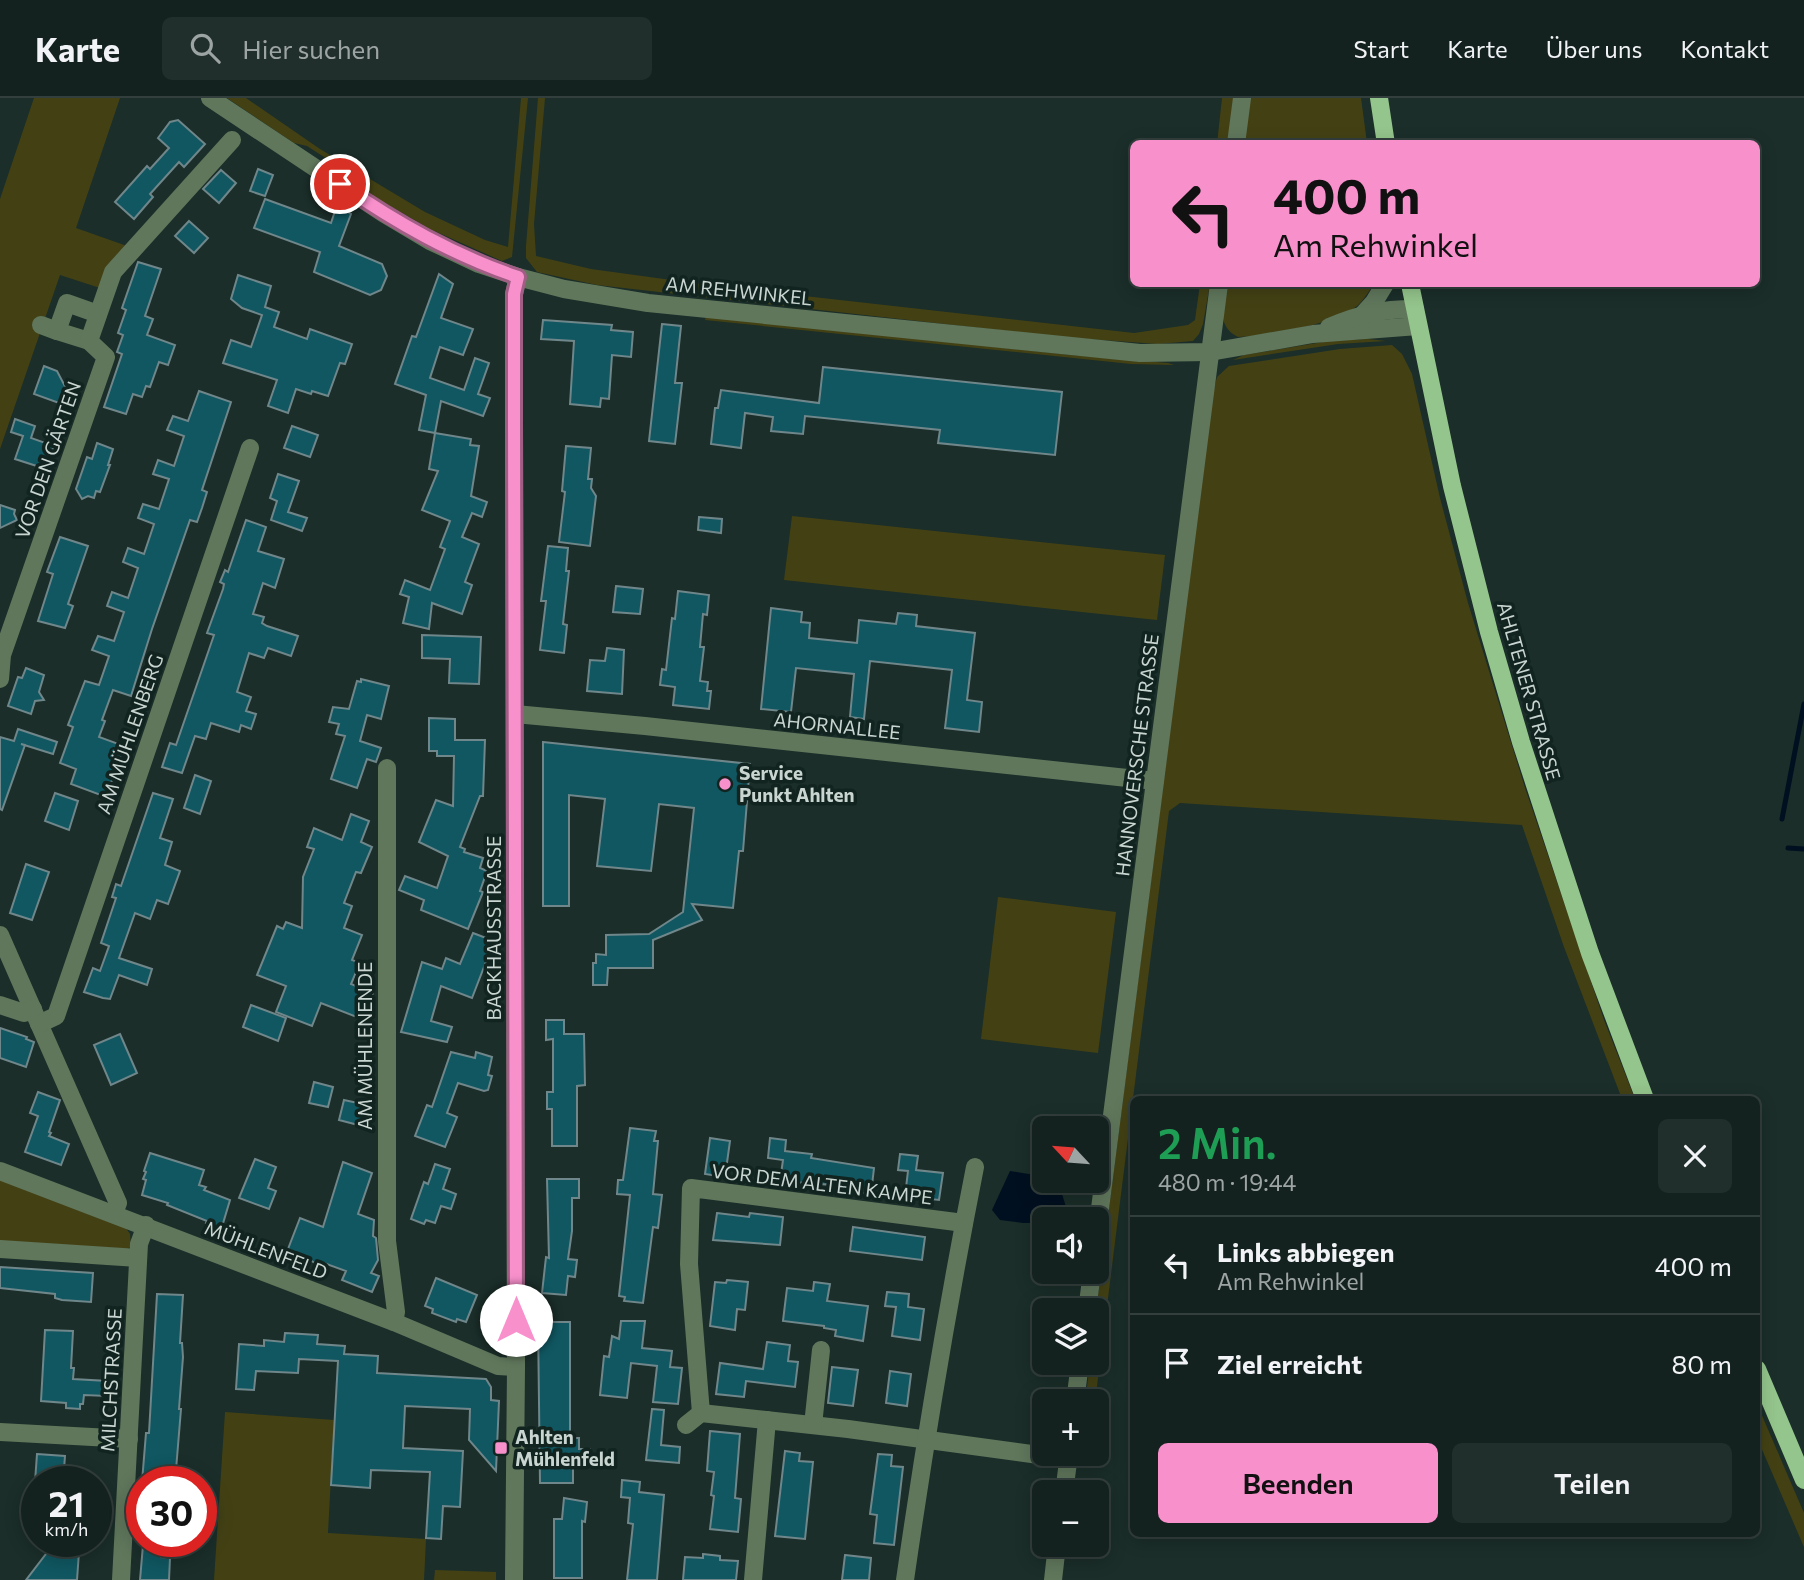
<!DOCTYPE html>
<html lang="de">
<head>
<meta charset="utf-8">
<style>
	body { margin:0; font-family:Commissioner,sans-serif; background:#212f2c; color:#f1f3f6; height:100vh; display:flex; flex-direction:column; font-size:26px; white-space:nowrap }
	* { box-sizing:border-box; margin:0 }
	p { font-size:23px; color:#9da4a4 }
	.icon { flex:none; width:38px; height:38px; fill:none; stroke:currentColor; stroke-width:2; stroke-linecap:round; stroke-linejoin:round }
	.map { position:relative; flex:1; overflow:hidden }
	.details { position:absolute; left:1130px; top:998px; width:630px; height:441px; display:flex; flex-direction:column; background:#14221f; border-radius:10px; box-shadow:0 4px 18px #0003,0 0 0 2px #333f3d }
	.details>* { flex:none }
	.banner { position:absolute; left:1130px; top:42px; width:630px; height:147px; border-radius:10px; box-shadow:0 4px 18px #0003,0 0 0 2px #333f3d; background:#f890cc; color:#111; overflow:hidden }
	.needle { width:46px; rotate:296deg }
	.controls { position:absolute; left:1032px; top:1018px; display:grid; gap:14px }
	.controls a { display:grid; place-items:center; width:77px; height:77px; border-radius:10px; background:#14221f; box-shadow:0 4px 18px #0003,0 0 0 2px #333f3d; font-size:35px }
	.speed { position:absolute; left:21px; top:1368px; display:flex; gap:14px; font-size:35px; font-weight:700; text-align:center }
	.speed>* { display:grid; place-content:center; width:91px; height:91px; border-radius:50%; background:#14221f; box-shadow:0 4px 18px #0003,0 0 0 2px #333f3d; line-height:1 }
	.speed small { font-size:18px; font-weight:400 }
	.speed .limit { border:10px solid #d22; background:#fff; color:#111 }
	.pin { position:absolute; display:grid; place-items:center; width:60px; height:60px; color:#fff; margin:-30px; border:4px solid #fff; border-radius:50%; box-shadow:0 2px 7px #0007 }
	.me { position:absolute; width:77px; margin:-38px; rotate:0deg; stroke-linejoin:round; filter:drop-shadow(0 0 5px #0008) }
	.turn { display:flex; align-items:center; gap:24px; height:147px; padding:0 28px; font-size:32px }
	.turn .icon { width:91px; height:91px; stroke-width:2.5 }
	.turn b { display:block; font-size:49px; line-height:60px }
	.round { display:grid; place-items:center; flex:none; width:74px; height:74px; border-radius:10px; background:#212f2c }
	.summary { display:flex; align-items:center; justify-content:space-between; height:119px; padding:0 28px }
	h1 { font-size:42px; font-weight:600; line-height:52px; color:#1e9e55 }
	.button { display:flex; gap:14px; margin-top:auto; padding:14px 28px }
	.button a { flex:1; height:80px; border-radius:10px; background:#f890cc; color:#111; font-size:28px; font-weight:600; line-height:80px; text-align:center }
	.button a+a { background:#212f2c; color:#f1f3f6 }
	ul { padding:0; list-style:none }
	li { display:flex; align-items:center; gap:21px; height:98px; padding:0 28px; border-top:2px solid #333f3d }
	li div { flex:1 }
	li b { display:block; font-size:26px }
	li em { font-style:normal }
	header { display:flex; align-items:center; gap:42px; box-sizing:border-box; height:98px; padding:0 35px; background:#14221f; border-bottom:2px solid #333f3d }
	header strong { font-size:33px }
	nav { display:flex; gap:38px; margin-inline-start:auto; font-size:24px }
	.search { width:490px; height:63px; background:#212f2c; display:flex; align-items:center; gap:18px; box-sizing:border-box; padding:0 24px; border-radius:10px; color:#9da4a4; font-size:26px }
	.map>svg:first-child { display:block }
	.green { fill:#434114 }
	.water { fill:#001020 }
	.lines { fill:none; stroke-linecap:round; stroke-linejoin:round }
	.stream { stroke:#001020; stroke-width:5 }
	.building { fill:#105761; stroke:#6f868a; stroke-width:2 }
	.minor { stroke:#60775c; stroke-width:18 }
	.major { stroke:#94c58c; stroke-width:18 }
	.route-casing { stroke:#a15e85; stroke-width:18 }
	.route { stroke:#f890cc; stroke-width:12 }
	.poi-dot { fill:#f890cc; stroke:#11241f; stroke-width:2.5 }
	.labels { text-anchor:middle; stroke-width:7; stroke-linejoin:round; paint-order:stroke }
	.street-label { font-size:19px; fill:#c9d5d1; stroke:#11241f }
	.poi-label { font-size:19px; font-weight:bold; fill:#c9d5d1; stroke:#11241f; text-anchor:start }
</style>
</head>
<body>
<header>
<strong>Karte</strong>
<div class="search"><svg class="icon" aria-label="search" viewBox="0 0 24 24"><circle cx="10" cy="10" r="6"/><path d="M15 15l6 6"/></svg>Hier suchen</div>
<nav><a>Start</a><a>Karte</a><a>Über uns</a><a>Kontakt</a></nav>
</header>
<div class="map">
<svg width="1804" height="1482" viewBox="0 0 1804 1482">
	<rect width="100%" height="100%" fill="#1b2e29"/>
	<g class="green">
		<path d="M34 0H120L76 130 127 148 100 190 60 177 0 351V101Z"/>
		<path d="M227 0H246L320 51 425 114 485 142 508 149 521 0H528L512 159 502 163 430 131 373 98 364 92 362 84 332 64 307 48 294 45Z"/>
		<path d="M538 0H545L534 126 536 158 591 171 715 188 1134 235 1188 227 1195 222 1200 186H1210L1203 226 1199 236 1193 243 1158 246 1060 239 597 187 537 174 526 160V148Z"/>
		<path d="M1222 0H1234L1228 45 1217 46Z"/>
		<path d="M1249 0H1361L1367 45 1243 46Z"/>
		<path d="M1226 186H1374C1368 194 1364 202 1357 208 1332 227 1269 238 1238 239 1215 227 1224 207 1226 186Z"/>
		<path d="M706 218 1071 257 1168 265 1174 267 1131 266 705 222Z"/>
		<path d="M1368 241 1386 243 1338 246 1233 262 1244 257 1329 243Z"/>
		<path d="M1392 247 1402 256 1412 276 1440 400 1468 505 1525 690 1604 922 1635 1001H1622L1564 849 1522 727 1180 705 1169 713 1095 1304H1085L1090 1265H1097L1096 1213 1213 295 1217 279 1229 268 1340 251Z"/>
		<path d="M792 418 1165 457 1157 522 784 482Z"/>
		<path d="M998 799 1116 814 1098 955 981 941Z"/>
		<path d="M0 1079 125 1129 130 1136 131 1148 123 1155 0 1147Z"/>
		<path d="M1757 1306 1804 1415V1449L1757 1340Z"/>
		<path d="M225 1314 334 1322 328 1435 426 1441 424 1482H214Z"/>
		<path d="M435 1472 496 1474V1482H434Z"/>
	</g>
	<path class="water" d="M1010 1073 1029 1076 1045 1073V1083H1058L1066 1109C1055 1123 1050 1118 1042 1125H1023L1000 1122 992 1112Z"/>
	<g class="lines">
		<g class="stream">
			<path d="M1782 721 1804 606"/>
			<path d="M1788 750 1804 751"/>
		</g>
	</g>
	<g class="building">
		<path d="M178 22 205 46 184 69 179 64 150 96 153 99 134 121 115 104 147 68 150 71 169 50 158 40 170 24Z"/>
		<path d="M258 71 273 77 265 98 250 93Z"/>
		<path d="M221 72 236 85 219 105 203 91Z"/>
		<path d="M265 101 331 125 337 107 351 116 339 148 382 166 387 178 381 192 370 197 314 174 320 154 254 130Z"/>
		<path d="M189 123 208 140 194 155 175 138Z"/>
		<path d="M138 164 161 171 145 218 153 221 147 237 175 247 168 267 159 264 150 289 146 288 142 299 133 296 126 316 104 309 122 256 117 254 123 237 118 235 126 212 122 210Z"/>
		<path d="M439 176 453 186 441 220 473 231 463 257 440 249 430 280 464 292 475 260 489 265 478 296 490 300 483 318 441 303 435 335 419 332 426 297 395 286 412 238 416 239Z"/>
		<path d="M238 177 271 188 265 209 279 214 274 229 307 241 310 231 352 246 345 266 340 265 328 298 312 293 311 296 296 291 288 315 268 308 277 282 223 265 231 242 251 249 262 217 242 210 231 201Z"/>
		<path d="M543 222 612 227 611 232 633 234 631 259 612 257 609 301 601 300 600 309 570 306 574 243 541 241Z"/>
		<path d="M662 226 681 228 675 285H682L675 346 649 343Z"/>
		<path d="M44 268 57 273 68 294 63 295 59 305 34 296Z"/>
		<path d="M823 269 1062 294 1055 357 938 345 940 332 805 318 803 336 771 333 773 319 745 315 741 350 711 346 715 310H718L721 292 819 305Z"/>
		<path d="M199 293 231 304 202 392 207 394 202 410 197 424 190 422 152 531 131 598 113 592 102 622 105 623 99 639 124 648 106 699 71 686 76 671 60 665 73 629 68 627 85 583 99 587 109 558 92 552 98 538 114 543 124 514 107 508 112 494 128 500 138 470 123 464 128 450 144 456 154 426 138 420 143 406 159 411 169 381 153 376 158 362 174 368 184 338 167 332 173 318 188 323Z"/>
		<path d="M15 321 35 328 31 340 54 348 46 371 15 361 23 338 11 334Z"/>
		<path d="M292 328 318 337 310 359 284 350Z"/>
		<path d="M435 335 471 341 470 347 479 348 471 398 487 404 482 419 472 415 462 439 479 446 465 484 472 487 462 516 432 505 429 531 403 525 409 499 400 496 405 482 430 492 445 451 440 449 450 423 422 412 438 373 429 371Z"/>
		<path d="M97 345 113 351 108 367H110L100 394 96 393 94 400 88 398 82 401 76 391 87 359 92 361Z"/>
		<path d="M566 348 591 350 588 381H592L591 390 596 398 590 448 559 444 565 394 562 393Z"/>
		<path d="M278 376 299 383 288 414 307 420 302 433 271 422 277 403 270 400Z"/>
		<path d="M0 407 15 412 14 416 17 422 0 430Z"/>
		<path d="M699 419 722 421 721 435 698 432Z"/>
		<path d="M246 422 266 429 258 453 284 461 275 490 263 485 253 516 264 519 262 525 267 528 298 538 291 558 268 550 264 560 249 555 237 594 251 599 246 613 256 616 251 631 241 627 239 634 211 625 206 641 195 638 182 675 162 669 170 645 176 647 214 537 207 535 223 491 224 486 220 484 225 472 228 474Z"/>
		<path d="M60 439 88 448 68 506 73 508 65 530 38 523 53 476 47 474Z"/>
		<path d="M548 448 568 450 566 473H569L563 526 567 527 564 555 540 552 546 503H541Z"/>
		<path d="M616 488 643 491 640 516 613 514Z"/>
		<path d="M678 493 709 497 707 517 703 516 700 549H704L700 583 708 584 707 593H711L709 611 673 607 675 589 660 587 662 571 666 572 672 520 675 521Z"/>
		<path d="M771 510 802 514 801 524 810 525 809 540 857 545 859 522 896 526 898 515 917 517 916 528 975 535 967 602 982 604 979 634 945 630 952 572 870 563 864 621 850 619 854 576 796 570 791 614 761 611Z"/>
		<path d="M422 537 481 539 479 586 449 585 450 561 422 560Z"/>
		<path d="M607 550 624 552 622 596 587 593 590 562 605 563Z"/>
		<path d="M26 570 44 577 39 594 44 602 35 603 31 616 8 608 18 579 22 580Z"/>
		<path d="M361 581 389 588 381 621 367 617 360 643 381 650 376 664 367 661 357 690 331 681 345 638 336 636 339 626 329 624 333 609 349 611 357 583 361 584Z"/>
		<path d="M429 620 455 621V642H485L483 698H480L460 749 465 751 464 754 483 760 480 770 487 773 480 793 483 794 468 831 421 812 424 802 399 792 405 778 437 790 448 758 419 744 436 702 453 708 454 658H437V653H429Z"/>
		<path d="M18 631 57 644 53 656 21 646 25 647 2 712 0 711V639L14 643Z"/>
		<path d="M543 644 750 666 743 753H739L733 810 692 806 702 822 653 842V870H608L607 887H593V865H596V856L606 857V837L649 836 683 814 694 710 659 706 651 773 597 768 605 701 569 697V808H543Z"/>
		<path d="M195 677 211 683 200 716 184 710Z"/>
		<path d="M55 695 78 703 69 732 45 723Z"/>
		<path d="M153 695 173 701 160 740 172 744 165 767 180 773 168 806 157 802 150 821 135 815 119 860 152 871 147 887 119 877 110 901 103 900 84 894 93 870 100 873 109 848 101 845 116 800 112 799 116 786 121 788Z"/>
		<path d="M351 716 369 723 361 744 372 749 361 775 356 774 344 805 352 808 344 830 362 837 352 862 360 865 351 886 373 895 362 921 321 905 312 928 276 914 286 888 257 877 277 828 283 831 286 824 302 830 303 779 314 751 307 749 314 730 342 742Z"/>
		<path d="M26 766 49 774 32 822 10 815Z"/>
		<path d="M473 835 494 843 472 900 441 888 431 923 452 929 447 944 401 934 422 864 442 871 446 860 460 866Z"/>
		<path d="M251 907 286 920 278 943 243 929Z"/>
		<path d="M546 922H564V936H584L585 987 577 988V1048H552V1011H547V994H553V941L546 942Z"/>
		<path d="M0 930 27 939 26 941 34 944 26 969 0 960Z"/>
		<path d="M120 936 137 975 111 987 94 947Z"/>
		<path d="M451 954 475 960 476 954 492 959 488 977 492 978 488 992 484 993 458 985 447 1015 457 1019 445 1049 415 1038 427 1007 432 1009Z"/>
		<path d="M314 984 333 989 328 1009 309 1005Z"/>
		<path d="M38 994 60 1002 49 1034 51 1035 49 1038 69 1046 61 1067 25 1054 38 1018 30 1015Z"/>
		<path d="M344 1002 367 1007 362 1028 339 1022Z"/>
		<path d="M630 1030 656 1033 654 1043H658L653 1096 662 1097 658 1130 653 1129 643 1205 624 1203 625 1199 619 1198 630 1097 617 1096 618 1082H623Z"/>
		<path d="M710 1040 730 1043 725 1079 705 1076Z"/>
		<path d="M770 1040 786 1042 785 1053 812 1056 811 1060 874 1070 871 1096 845 1093 846 1088 780 1083 783 1062 768 1060Z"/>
		<path d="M150 1055 204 1072 199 1087 206 1089 204 1092 230 1102 221 1132 206 1125 207 1123 167 1107 168 1105 142 1097 146 1082 143 1081 146 1074 144 1073Z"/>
		<path d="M900 1056 918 1058 916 1072 943 1075 939 1102 905 1098 908 1073 898 1072Z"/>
		<path d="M255 1061 276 1069 268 1090 276 1093 269 1111 239 1100Z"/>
		<path d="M343 1064 372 1075 358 1116 374 1122 373 1138 376 1140 378 1162 371 1175 379 1178 372 1194 342 1182 346 1173 324 1165 319 1167 288 1151 300 1120 323 1129Z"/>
		<path d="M435 1066 450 1071 443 1091 456 1096 451 1111 441 1108 435 1125 426 1122 424 1126 411 1121 424 1084 428 1086Z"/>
		<path d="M547 1081H579V1100H572V1133L568 1161 577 1162 575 1179 568 1178 566 1197 542 1195 546 1159 549 1160Z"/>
		<path d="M717 1115 749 1119 750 1115 783 1119 780 1147 713 1142Z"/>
		<path d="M853 1129 925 1139 922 1162 850 1153Z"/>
		<path d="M0 1169 93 1175 91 1204 62 1202 55 1200V1196L0 1190Z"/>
		<path d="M436 1180 477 1197 466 1224 457 1221 456 1224 432 1215 433 1211 425 1208Z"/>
		<path d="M727 1182 748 1184 745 1212 737 1211 735 1232 710 1228 715 1184 726 1185Z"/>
		<path d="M814 1184 830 1186 827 1203 868 1208 863 1243 835 1238 836 1232 824 1230V1228L783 1223 787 1190 813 1193Z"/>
		<path d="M887 1194 909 1196 908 1209 924 1211 920 1242 892 1238 896 1209 885 1208Z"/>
		<path d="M157 1196 183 1197 180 1245H182L183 1259 179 1311H181L175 1384H142L146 1335H149Z"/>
		<path d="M621 1223H645L642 1250 672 1253 670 1269 682 1270 678 1306 653 1304 657 1268 631 1265 627 1300 600 1297 604 1258 609 1259 612 1238 619 1241Z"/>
		<path d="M538 1224H570V1340H579V1351H590V1368H573V1385H540Z"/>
		<path d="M45 1232 73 1233 71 1270H74L73 1281 108 1283 107 1298 84 1297 83 1306H80V1311L66 1310V1305L41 1303Z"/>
		<path d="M285 1235 318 1237 317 1246 345 1248 344 1256 378 1258 377 1275 486 1281 491 1289V1302L499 1303 496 1373 469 1342 470 1311 405 1308 403 1350 463 1353 460 1409 443 1408 441 1441 426 1440 430 1374 371 1372 370 1390 331 1387 338 1263 299 1261 298 1275 256 1273 254 1292 236 1291 239 1246 264 1248V1242L284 1244Z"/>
		<path d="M767 1244 790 1247 788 1263 798 1264 795 1289 746 1283 744 1299 716 1296 720 1265 763 1271Z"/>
		<path d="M832 1269 858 1272 853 1308 828 1305Z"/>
		<path d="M890 1273 911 1276 907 1308 886 1305Z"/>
		<path d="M652 1311 664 1312 661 1347 680 1349 679 1365 646 1362Z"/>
		<path d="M710 1333 740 1336 735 1400 741 1401 738 1434 710 1431 714 1398 711 1397 714 1374 707 1373Z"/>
		<path d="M785 1353 800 1355 799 1363 813 1364 805 1441 775 1438Z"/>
		<path d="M37 1356 65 1358 63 1384H35Z"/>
		<path d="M878 1356 892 1357 891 1368 903 1369 894 1447 874 1445 877 1417 870 1416Z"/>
		<path d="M622 1382 640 1384 639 1394 664 1397 657 1482H627L633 1426 628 1425 630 1400 621 1399Z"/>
		<path d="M564 1400 587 1404 585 1424 582 1423V1480H554V1421H562Z"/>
		<path d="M143 1447 162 1448 161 1459 170 1460 169 1482H140Z"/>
		<path d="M49 1452 79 1454 77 1482H26Z"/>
		<path d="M703 1456 720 1458V1462L738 1463 736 1482H683L685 1459 703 1460Z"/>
		<path d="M845 1457 871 1460 869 1482H842Z"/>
	</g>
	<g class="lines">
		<g class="minor">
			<path d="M210 0 383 115 430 143 479 166 518 179 564 191 648 205 1140 255 1210 254 1313 236 1418 228"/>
			<path d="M1236 46 1242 0"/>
			<path d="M1364 215 1374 204 1385 186"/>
			<path d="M41 227 57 233"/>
			<path d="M1329 229C1362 216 1379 211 1415 211"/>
			<path d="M89 243 57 233 67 205 98 216"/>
			<path d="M0 581 2 557 106 259 89 243 113 174 232 42"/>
			<path d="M515 616 645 628 1155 683"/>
			<path d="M387 670V1143L396 1214 394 1224"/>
			<path d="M0 837 118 1105 114 1115"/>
			<path d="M0 907 24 915 33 911"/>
			<path d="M39 926 56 918 250 350"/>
			<path d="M0 1073 394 1224 498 1268 516 1269"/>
			<path d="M1097 1134 1219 186"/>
			<path d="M0 1151 138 1160"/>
			<path d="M1087 1213 1092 1174"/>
			<path d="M1075 1304 1080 1265"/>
			<path d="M701 1315 689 1166 691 1090 964 1125"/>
			<path d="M686 1327 701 1315 848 1331 1068 1361"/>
			<path d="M813 1327 821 1252"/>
			<path d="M0 1334 129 1341"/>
			<path d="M1064 1395 1069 1356"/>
			<path d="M121 1482 139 1146 146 1127"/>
			<path d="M514 1482 516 1269 514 322V196L518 179"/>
			<path d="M753 1482 767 1322"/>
			<path d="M905 1482C925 1343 948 1206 975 1069"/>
			<path d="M1053 1482 1057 1447"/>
		</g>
		<g class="major">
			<path d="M1379 0 1386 46"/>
			<path d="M1410 186 1452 388 1489 534 1521 644 1590 855 1645 1001"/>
			<path d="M1757 1271 1804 1382"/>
		</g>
	</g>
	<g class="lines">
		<g class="route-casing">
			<path id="route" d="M340 86C397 125 453 157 518 179L514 196V322L516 1222"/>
		</g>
		<use href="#route" class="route"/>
	</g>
	<g class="poi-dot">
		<circle cx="725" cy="686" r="7"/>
		<rect x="494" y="1343" width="14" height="14" rx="3.5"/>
	</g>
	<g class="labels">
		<g class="street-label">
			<text transform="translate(739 193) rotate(6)" y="7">AM REHWINKEL</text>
			<text transform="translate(48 362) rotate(-71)" y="7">VOR DEN GÄRTEN</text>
			<text transform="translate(1529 593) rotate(74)" y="7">AHLTENER STRASSE</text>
			<text transform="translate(837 628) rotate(6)" y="7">AHORNALLEE</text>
			<text transform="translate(130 636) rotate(-71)" y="7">AM MÜHLENBERG</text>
			<text transform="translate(1137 657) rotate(-83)" y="7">HANNOVERSCHE STRASSE</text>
			<text transform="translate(494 830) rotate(-90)" y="7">BACKHAUSSTRASSE</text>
			<text transform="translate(365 948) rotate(-90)" y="7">AM MÜHLENENDE</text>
			<text transform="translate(822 1086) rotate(7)" y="7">VOR DEM ALTEN KAMPE</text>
			<text transform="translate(266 1152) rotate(21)" y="7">MÜHLENFELD</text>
			<text transform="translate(111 1282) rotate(-87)" y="7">MILCHSTRASSE</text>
		</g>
		<g class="poi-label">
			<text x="739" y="682">Service<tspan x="739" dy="22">Punkt Ahlten</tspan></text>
			<text x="515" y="1346">Ahlten<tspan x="515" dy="22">Mühlenfeld</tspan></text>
		</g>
	</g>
</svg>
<div class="controls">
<a><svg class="needle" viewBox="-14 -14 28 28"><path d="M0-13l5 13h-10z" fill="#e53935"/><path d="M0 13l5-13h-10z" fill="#9da4a4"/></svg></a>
<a><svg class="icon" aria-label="sound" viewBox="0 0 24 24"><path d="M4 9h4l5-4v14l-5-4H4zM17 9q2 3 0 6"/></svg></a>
<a><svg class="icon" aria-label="layers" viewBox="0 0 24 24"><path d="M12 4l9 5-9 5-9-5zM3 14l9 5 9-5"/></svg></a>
<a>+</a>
<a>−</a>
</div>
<div class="speed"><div>21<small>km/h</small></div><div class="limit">30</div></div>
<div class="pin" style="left:340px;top:86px;background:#d93025"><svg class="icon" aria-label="arrive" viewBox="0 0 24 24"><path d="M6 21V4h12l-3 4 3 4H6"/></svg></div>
<svg class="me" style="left:516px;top:1222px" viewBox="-20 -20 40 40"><circle r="19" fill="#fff"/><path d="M0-13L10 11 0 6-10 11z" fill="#f890cc"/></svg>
<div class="banner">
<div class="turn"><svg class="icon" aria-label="left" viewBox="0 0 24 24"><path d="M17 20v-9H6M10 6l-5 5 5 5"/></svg><div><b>400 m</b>Am Rehwinkel</div></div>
</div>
<section class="details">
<div class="summary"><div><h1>2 Min.</h1><p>480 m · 19:44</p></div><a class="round"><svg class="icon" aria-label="close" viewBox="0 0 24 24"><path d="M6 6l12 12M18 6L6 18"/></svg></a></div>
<ul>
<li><svg class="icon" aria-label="left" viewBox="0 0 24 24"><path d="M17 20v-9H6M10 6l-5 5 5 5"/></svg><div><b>Links abbiegen</b><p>Am Rehwinkel</p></div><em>400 m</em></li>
<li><svg class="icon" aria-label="arrive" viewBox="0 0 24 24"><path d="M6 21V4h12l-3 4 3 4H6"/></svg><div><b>Ziel erreicht</b></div><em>80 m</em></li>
</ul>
<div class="button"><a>Beenden</a><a>Teilen</a></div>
</section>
</div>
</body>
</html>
